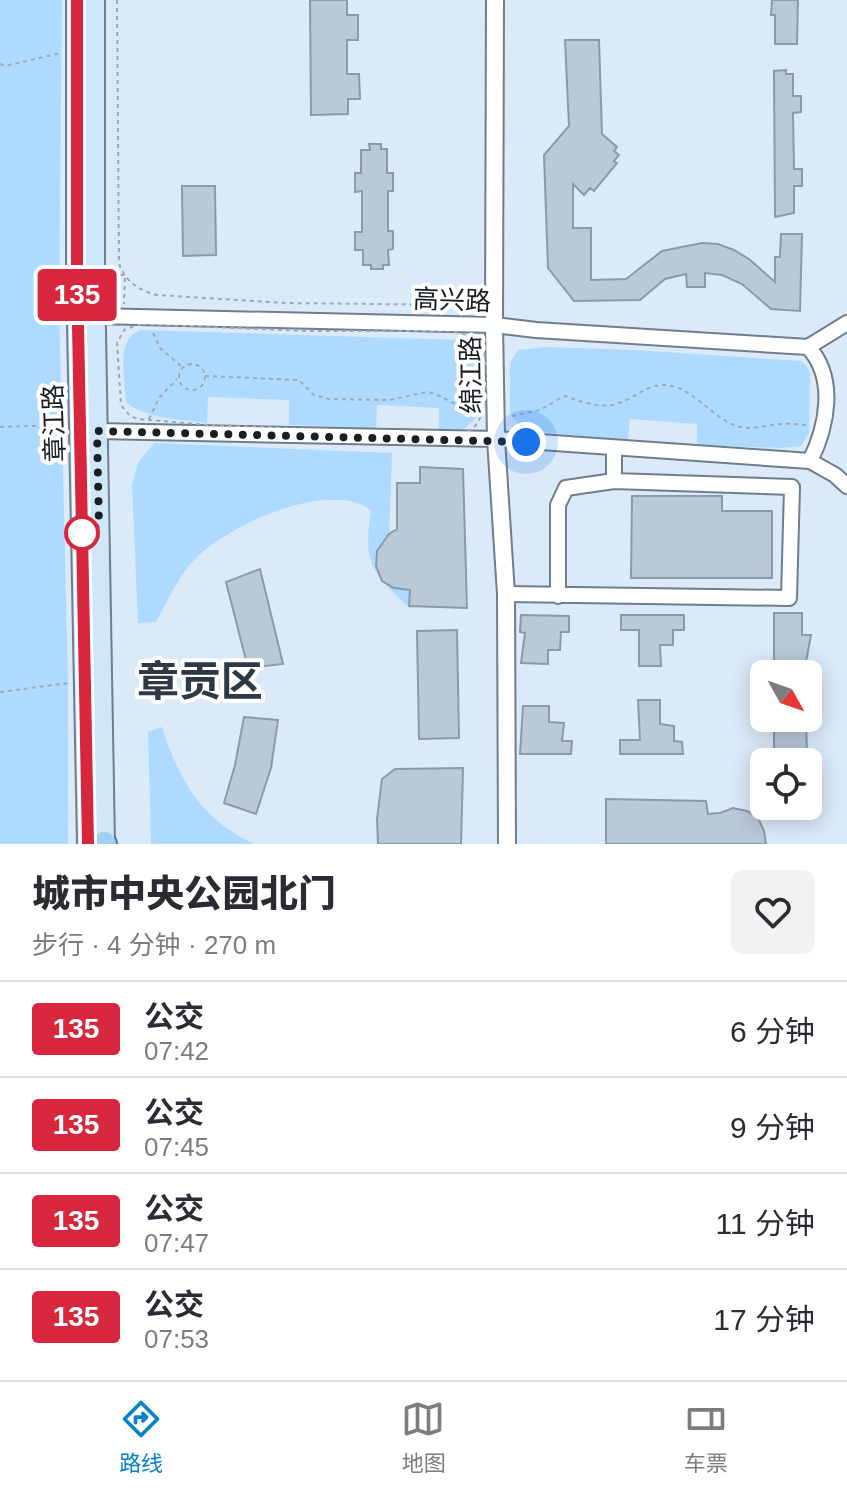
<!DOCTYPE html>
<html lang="zh">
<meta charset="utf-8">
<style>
body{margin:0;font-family:Helvetica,"Noto Sans SC",sans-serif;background:#f2f2f3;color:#2b2b33;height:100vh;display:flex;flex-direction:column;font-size:30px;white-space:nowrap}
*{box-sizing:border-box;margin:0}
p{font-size:26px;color:#7c7c81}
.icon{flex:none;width:44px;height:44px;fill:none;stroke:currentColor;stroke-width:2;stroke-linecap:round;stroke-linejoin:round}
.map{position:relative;height:844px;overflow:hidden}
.side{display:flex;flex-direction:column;background:#fff;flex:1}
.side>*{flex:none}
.badge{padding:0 16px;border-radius:6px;font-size:28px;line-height:52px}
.needle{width:52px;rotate:130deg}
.fabs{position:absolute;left:750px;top:660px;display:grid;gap:16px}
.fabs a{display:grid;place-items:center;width:72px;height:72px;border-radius:12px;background:#fff;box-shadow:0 4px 20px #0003;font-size:40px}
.you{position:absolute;width:40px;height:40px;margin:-20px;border:6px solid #fff;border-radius:50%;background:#1a73e8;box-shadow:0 0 0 12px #1a73e833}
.map>.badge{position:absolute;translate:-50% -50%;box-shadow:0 0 0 4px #fff}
.round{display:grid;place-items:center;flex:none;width:84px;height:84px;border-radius:12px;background:#f2f2f3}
.head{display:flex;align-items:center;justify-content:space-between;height:136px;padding:0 32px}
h1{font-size:38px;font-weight:800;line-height:60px}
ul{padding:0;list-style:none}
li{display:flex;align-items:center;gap:24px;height:96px;padding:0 32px;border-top:2px solid #e1e1e2}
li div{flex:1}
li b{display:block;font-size:30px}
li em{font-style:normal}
li .badge{min-width:88px;font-weight:700;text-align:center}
.tabs{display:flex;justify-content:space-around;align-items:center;height:112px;border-top:2px solid #e1e1e2;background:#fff;font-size:22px;color:#7c7c81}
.tabs a{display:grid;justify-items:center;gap:4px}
.tabs .selected{color:#0682ca}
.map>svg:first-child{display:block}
</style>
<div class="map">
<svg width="847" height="844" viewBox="0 0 847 844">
<rect width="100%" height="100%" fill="#daeaf8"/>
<path fill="#afdaff" d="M 0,0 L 62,0 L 59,305 L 68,682 L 68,844 L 0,844 Z
M 140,330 L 463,340 C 481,348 487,392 480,410 C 476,419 470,424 463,430 L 439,431 L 439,408 L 377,405 L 376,428 L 289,425 L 289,400 L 208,397 L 207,423 C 180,419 148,420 126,402 C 125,379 115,340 140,330 Z
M 545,347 L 635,350 L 801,361 L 807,366 L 810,374 L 809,433 L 801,446 L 780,448 L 697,445 L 697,424 L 630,419 L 628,441 L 532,431 L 517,423 L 510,413 L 510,363 L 518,350 Z
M 154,443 L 392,453 L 389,542 L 421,603 L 411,609 C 371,572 363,565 371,510 C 328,479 228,525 195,559 C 178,576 168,601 156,622 L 138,623 L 132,485 L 138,463 Z
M 162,727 C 179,780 201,819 254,844 L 151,844 L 148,732 Z"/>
<path fill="#b9c9d6" stroke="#8b9aa7" stroke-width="2" d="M 310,0 L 347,0 L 347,15 L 358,15 L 358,40 L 347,40 L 347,74 L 359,74 L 360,99 L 348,99 L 348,114 L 311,115 Z
M 772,0 L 798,0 L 797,44 L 775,44 L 775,15 L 771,15 Z
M 565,40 L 599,40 L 602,134 L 617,147 L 614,151 L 619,155 L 614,161 L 617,163 L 594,191 L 590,188 L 584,195 L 573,184 L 573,228 L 591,228 L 591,280 L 626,279 L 662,251 L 702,243 L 718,244 L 734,250 L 749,259 L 775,282 L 775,257 L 780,257 L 781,234 L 802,234 L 800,311 L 771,309 L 742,284 L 722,275 L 705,273 L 705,287 L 687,287 L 686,274 L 665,279 L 640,300 L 574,301 L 548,268 L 544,155 L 569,126 Z
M 786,70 L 786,74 L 793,74 L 793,96 L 801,96 L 801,112 L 793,113 L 794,169 L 802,169 L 802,186 L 794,186 L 794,213 L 775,217 L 774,71 Z
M 369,144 L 381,144 L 381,149 L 387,149 L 387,173 L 393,173 L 393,191 L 388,191 L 388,231 L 393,231 L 393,249 L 388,250 L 389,265 L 383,265 L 383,269 L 371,269 L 371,265 L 363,265 L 363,250 L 355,250 L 355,232 L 362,232 L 362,191 L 355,192 L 355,173 L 361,173 L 361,150 L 370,150 Z
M 182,186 L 215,186 L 216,255 L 183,256 Z
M 420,467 L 463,469 L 467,608 L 409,606 L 410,590 L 394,588 L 382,581 L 376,566 L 377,551 L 389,534 L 397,529 L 397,483 L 420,483 Z
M 632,496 L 722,496 L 722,511 L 772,511 L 772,578 L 631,578 Z
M 260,569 L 283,664 L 248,668 L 226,582 Z
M 774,613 L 802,613 L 802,635 L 811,635 L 805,667 L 774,668 Z
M 521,615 L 569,616 L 569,632 L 561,632 L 560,650 L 548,650 L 548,664 L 521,663 L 525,633 L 520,632 Z
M 621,615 L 684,615 L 684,630 L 673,630 L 673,645 L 660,645 L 661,666 L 639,666 L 639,630 L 621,630 Z
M 457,630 L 459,738 L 419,739 L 417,631 Z
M 638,700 L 660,700 L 660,724 L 674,726 L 674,741 L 682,742 L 683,754 L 620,754 L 620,740 L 640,740 Z
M 523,706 L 549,706 L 549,722 L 564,723 L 562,741 L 572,741 L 571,754 L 520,754 Z
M 244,717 L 278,720 L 271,768 L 256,814 L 224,803 L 235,765 Z
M 774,718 L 806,718 L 807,753 L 774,754 Z
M 463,768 L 461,844 L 378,844 L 377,819 L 382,779 L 395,769 Z
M 606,799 L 706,801 L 708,814 L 720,813 L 733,808 L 747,811 L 758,818 L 764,831 L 766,844 L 606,844 Z"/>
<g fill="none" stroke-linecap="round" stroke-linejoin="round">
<defs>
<path id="minor" d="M 95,316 L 494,325 L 536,330 L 808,347
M 808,347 L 847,323
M 97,431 L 496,439 L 810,461 C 827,427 837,378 808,347
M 810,461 L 835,475 L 847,486
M 614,481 L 614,449
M 506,594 L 789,598 L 792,487 L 614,481 L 566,488 L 558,505 L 558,596"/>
<path id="tertiary" d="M 495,0 L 494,325 L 496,439 L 506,594 L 507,844"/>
<path id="secondary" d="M 77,0 L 77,273 L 88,844
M 94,0 L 94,274 L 104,844"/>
<path id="primary" d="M 104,843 L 105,844"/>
</defs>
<use href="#minor" stroke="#6f7e8a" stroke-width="18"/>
<use href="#tertiary" stroke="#6f7e8a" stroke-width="20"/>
<use href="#secondary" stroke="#6f7e8a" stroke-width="24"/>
<use href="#primary" stroke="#487ca6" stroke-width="26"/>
<path stroke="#9ca8b4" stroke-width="2" stroke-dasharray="4 4" stroke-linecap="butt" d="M 117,0 L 119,263 C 124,281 140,291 157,295 L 286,303 L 462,305 L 478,298
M 0,64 L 5,66 L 61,53
M 112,275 L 125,275 L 124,304
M 142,324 L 305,331 L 449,331 C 459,333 470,334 478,342 C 492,357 489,413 474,427 C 465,436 450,434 438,434 L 209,425 L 138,419 L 130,416 L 121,405 L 117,343 L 125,329 Z
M 153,333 L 160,348 L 182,367
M179 377a13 13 0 1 1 26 0a13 13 0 1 1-26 0Z
M 205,376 L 299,380 L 314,395 L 329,399 L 389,400 L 427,392 L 436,394 L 461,407 L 480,411
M 512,416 L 540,410 L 564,396 C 581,401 601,410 619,403 C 634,398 647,385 664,385 C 694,386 712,420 740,427 C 754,430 769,424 783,424 C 791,423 800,425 808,425
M 149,419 L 159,398 L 177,379
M 0,427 L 63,425
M 0,692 L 69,683"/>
<use href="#minor" stroke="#fff" stroke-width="14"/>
<use href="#tertiary" stroke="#fff" stroke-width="16"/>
<use href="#secondary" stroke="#d0e7f9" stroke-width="20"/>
<use href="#primary" stroke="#a0cef4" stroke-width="22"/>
</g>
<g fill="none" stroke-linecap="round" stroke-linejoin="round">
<defs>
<path id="line" d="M 77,0 L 77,273 L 88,844"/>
</defs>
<use href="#line" stroke="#fff" stroke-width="18"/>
<use href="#line" stroke="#d7263d" stroke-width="12"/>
<path stroke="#1a1f24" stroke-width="8" stroke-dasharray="0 14.4" d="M 82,533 L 99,526 L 97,431 L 526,442"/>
</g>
<circle fill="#fff" stroke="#d7263d" stroke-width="4" cx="82" cy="533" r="16"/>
<g text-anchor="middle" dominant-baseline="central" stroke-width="8" stroke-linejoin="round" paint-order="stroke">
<g font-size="26" fill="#1a1f24" stroke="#fff">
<text transform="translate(452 300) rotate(2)">高兴路</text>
<text transform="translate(471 375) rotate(-91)">绵江路</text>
<text transform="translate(54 423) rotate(-92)">章江路</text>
</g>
<g font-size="42" font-weight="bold" fill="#2d3a45" stroke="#fff">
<text x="200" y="681">章贡区</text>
</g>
</g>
</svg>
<div class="fabs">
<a><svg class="needle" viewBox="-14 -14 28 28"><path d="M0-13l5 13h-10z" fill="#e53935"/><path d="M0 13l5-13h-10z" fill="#7c7c81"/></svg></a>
<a><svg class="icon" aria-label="locate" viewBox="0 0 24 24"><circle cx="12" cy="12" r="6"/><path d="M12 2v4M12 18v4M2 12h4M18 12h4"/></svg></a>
</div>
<div class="you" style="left:526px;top:442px"></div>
<b class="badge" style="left:77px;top:295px;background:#d7263d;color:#fff">135</b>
</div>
<section class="side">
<div class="head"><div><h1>城市中央公园北门</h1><p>步行 · 4 分钟 · 270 m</p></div><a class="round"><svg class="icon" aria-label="heart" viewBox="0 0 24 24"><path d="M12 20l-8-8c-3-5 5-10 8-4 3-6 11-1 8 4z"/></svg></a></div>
<ul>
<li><span class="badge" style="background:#d7263d;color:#fff">135</span><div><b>公交</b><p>07:42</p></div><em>6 分钟</em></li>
<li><span class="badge" style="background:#d7263d;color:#fff">135</span><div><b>公交</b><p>07:45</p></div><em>9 分钟</em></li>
<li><span class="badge" style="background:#d7263d;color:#fff">135</span><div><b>公交</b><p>07:47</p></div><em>11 分钟</em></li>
<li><span class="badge" style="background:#d7263d;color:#fff">135</span><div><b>公交</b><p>07:53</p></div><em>17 分钟</em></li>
</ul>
</section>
<nav class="tabs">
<a class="selected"><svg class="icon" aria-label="directions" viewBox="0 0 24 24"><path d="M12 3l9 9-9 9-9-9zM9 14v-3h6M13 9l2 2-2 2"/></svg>路线</a>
<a><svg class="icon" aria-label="map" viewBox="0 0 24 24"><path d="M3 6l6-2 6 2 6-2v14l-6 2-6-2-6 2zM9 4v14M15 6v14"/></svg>地图</a>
<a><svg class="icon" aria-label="tickets" viewBox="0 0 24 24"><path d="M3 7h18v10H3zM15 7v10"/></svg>车票</a>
</nav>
